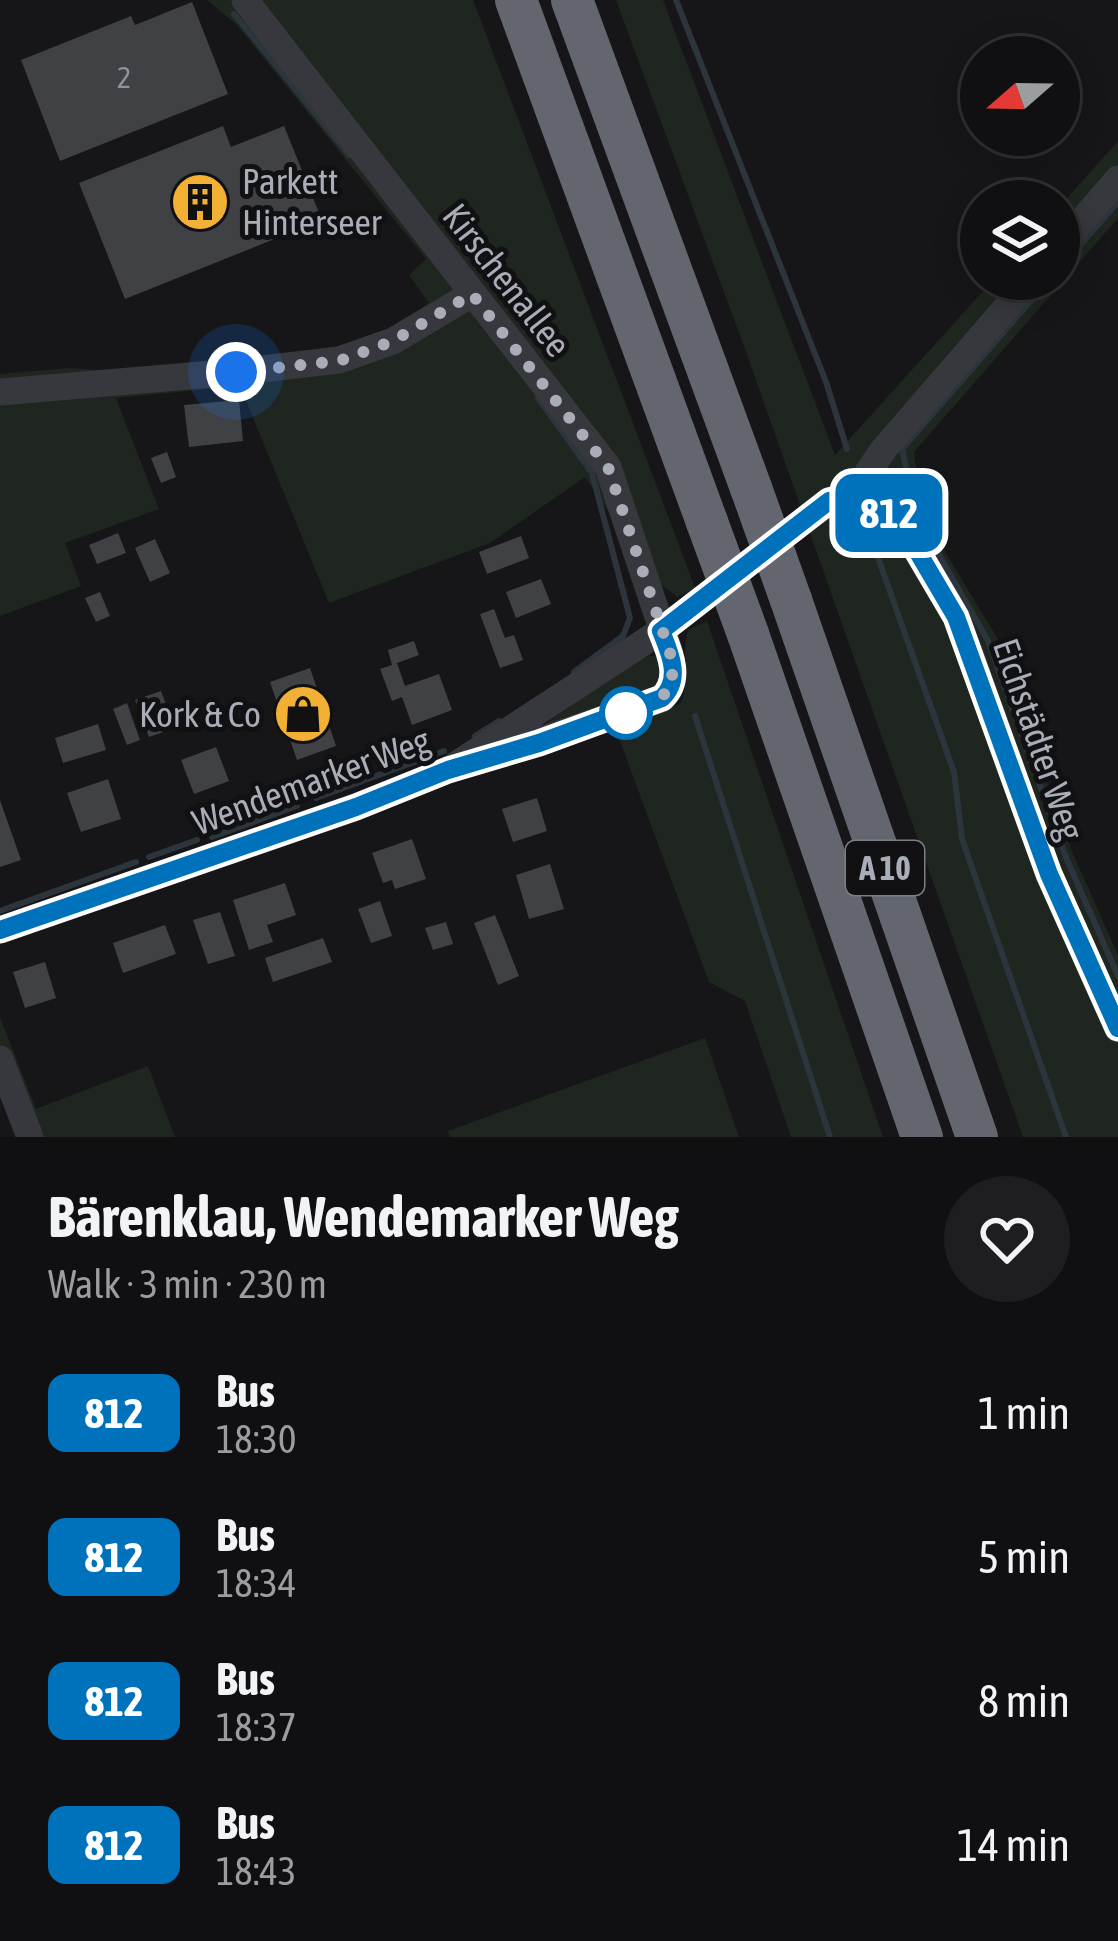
<!DOCTYPE html>
<meta charset="utf-8">
<style>
body{margin:0;font-family:"Asap Condensed",sans-serif;background:#1e1e20;color:#f1f3f6;height:100vh;display:flex;flex-direction:column;font-size:45px;white-space:nowrap}
*{box-sizing:border-box;margin:0}
p{font-size:39px;color:#9c9d9f}
.icon{flex:none;width:66px;height:66px;fill:none;stroke:currentColor;stroke-width:2;stroke-linecap:round;stroke-linejoin:round}
.map{position:relative;height:1137px;overflow:hidden}
.panel{display:flex;flex-direction:column;background:#101012;flex:1}
.panel>*{flex:none}
.badge{padding:0 24px;border-radius:18px;font-size:42px;line-height:78px}
.needle{width:78px;rotate:250deg}
.tools{position:absolute;left:960px;top:36px;display:grid;gap:24px}
.tools a{display:grid;place-items:center;width:120px;height:120px;border-radius:50%;background:#101012;box-shadow:0 6px 30px #0003,0 0 0 3px #303032;font-size:60px}
.you{position:absolute;width:60px;height:60px;margin:-30px;border:9px solid #fff;border-radius:50%;background:#1a73e8;box-shadow:0 0 0 18px #1a73e833}
.map>.badge{position:absolute;translate:-50% -50%;box-shadow:0 0 0 6px #fff}
.round{display:grid;place-items:center;flex:none;width:126px;height:126px;border-radius:63px;background:#1e1e20}
.headline{display:flex;align-items:center;justify-content:space-between;height:204px;padding:0 48px}
h1{font-size:57px;font-weight:700;line-height:90px}
ul{padding:0;list-style:none}
li{display:flex;align-items:center;gap:36px;height:144px;padding:0 48px}
li div{flex:1}
li b{display:block;font-size:45px}
li em{font-style:normal}
li .badge{min-width:132px;font-weight:700;text-align:center}
.map>svg:first-child{display:block}
</style>
<div class="map">
<svg width="1118" height="1137" viewBox="0 0 1118 1137">
<rect width="100%" height="100%" fill="#161618"/>
<path fill="#1e261f" d="M 207,0 L 473,0 L 696,590 L 677,597 L 654,579 L 585,477 L 490,543 L 329,603 L 240,386 L 116,398 L 159,509 L 65,543 L 81,586 L 0,616 L 0,374 L 69,368 L 112,371 L 330,351 L 390,330 L 429,303 L 409,275 L 426,259 L 237,25 Z
M 616,0 L 663,0 L 835,455 L 994,279 L 1059,279 L 1059,207 L 1118,141 L 1118,218 L 914,452 L 922,514 L 996,636 L 1073,854 L 1118,955 L 1118,1137 L 1023,1137 L 745,349 Z
M 707,621 L 883,1137 L 791,1137 L 745,1001 L 709,982 L 617,733 L 681,703 C 692,676 680,659 688,630 Z
M 649,656 L 659,656 L 661,688 L 530,734 L 640,659 Z
M 0,1017 L 36,1109 L 148,1066 L 175,1137 L 21,1137 L 0,1082 Z
M 705,1038 L 739,1137 L 450,1137 L 448,1131 Z"/>
<g fill="none" stroke-linecap="round" stroke-linejoin="round">
<path stroke="#2c353c" stroke-width="6" d="M 676,0 L 826,382 L 847,449
M 234,14 L 349,155
M 1059,269 L 1118,202
M 1050,279 L 902,449 L 917,516 L 988,641 L 1067,860 L 1118,976
M 538,398 L 592,473 L 630,618 L 623,636 L 574,672
M 865,521 L 954,772 L 962,839 L 1066,1137
M 695,716 L 830,1137
M 475,736 L 499,721
M 316,798 L 444,751
M 212,837 L 297,806
M 149,857 L 197,840
M 0,911 L 136,862"/>
</g>
<path fill="#404145" d="M 192,2 L 228,94 L 60,161 L 21,60 L 131,16 L 135,25 Z
M 223,126 L 231,147 L 284,126 L 322,220 L 125,299 L 79,183 Z
M 239,400 L 243,441 L 189,447 L 184,405 Z
M 167,452 L 176,477 L 161,483 L 151,458 Z
M 118,533 L 126,553 L 97,564 L 89,545 Z
M 521,536 L 529,558 L 487,574 L 479,552 Z
M 155,539 L 170,573 L 150,582 L 135,548 Z
M 541,579 L 551,604 L 516,618 L 506,592 Z
M 100,592 L 110,616 L 96,622 L 85,598 Z
M 494,609 L 505,638 L 514,635 L 523,660 L 500,668 L 480,614 Z
M 414,641 L 419,655 L 397,663 L 405,686 L 439,674 L 452,710 L 412,725 L 402,697 L 392,701 L 380,669 L 392,665 L 388,650 Z
M 310,668 L 336,746 L 297,760 L 270,682 Z
M 161,691 L 175,728 L 149,737 L 135,700 Z
M 127,703 L 140,740 L 127,745 L 113,709 Z
M 98,724 L 106,750 L 63,763 L 55,738 Z
M 216,747 L 229,781 L 194,794 L 181,760 Z
M 108,779 L 121,819 L 81,832 L 67,793 Z
M 537,798 L 547,831 L 513,842 L 502,809 Z
M 0,800 L 21,860 L 0,867 Z
M 412,839 L 426,879 L 395,889 L 392,880 L 383,883 L 372,853 Z
M 550,864 L 564,909 L 529,919 L 516,875 Z
M 285,883 L 296,915 L 267,925 L 273,942 L 249,950 L 233,900 Z
M 380,901 L 392,936 L 371,943 L 358,909 Z
M 220,912 L 235,956 L 208,964 L 193,920 Z
M 495,915 L 519,976 L 498,985 L 474,923 Z
M 446,922 L 453,944 L 433,950 L 425,928 Z
M 165,925 L 176,954 L 123,973 L 113,943 Z
M 323,938 L 332,962 L 273,982 L 265,958 Z
M 45,962 L 56,998 L 25,1008 L 13,972 Z"/>
<g fill="none" stroke-linecap="round" stroke-linejoin="round">
<path stroke="#37383d" stroke-width="27" d="M 245,0 L 608,467 L 670,653 C 674,672 676,685 662,699 L 481,760
M 1059,247 L 1118,179
M 0,392 L 236,372 L 339,360 L 393,341 L 472,294
M 860,497 L 868,472 L 884,449 L 1031,279
M 0,930 L 356,807 L 448,770 L 661,631 L 829,501 L 854,495 L 876,502 L 887,511 L 917,549 L 957,617 L 1049,874 L 1118,1029
M 0,1059 L 30,1137"/>
<path stroke="#63666e" stroke-width="42" d="M 516,0 L 707,522
M 572,0 L 751,488
M 791,600 L 977,1137
M 748,634 L 922,1137"/>
<path stroke="#63666e" stroke-width="42" d="M 751,488 L 791,600
M 707,522 L 748,634"/>
</g>
<g fill="none" stroke-linecap="round" stroke-linejoin="round">
<defs>
<path id="line" d="M 0,930 L 356,807 L 448,770 L 539,743 L 662,698 C 682,679 670,653 661,631 L 829,501 L 854,495 L 868,499 L 887,511 L 916,549 L 956,617 L 1049,874 L 1118,1028"/>
</defs>
<use href="#line" stroke="#fff" stroke-width="27"/>
<use href="#line" stroke="#0072bc" stroke-width="18"/>
<path stroke="#a8adb8" stroke-width="12" stroke-dasharray="0 21.6" d="M 236,372 L 339,361 L 393,341 L 472,294 L 608,467 L 670,653 C 679,699 660,697 626,713"/>
</g>
<defs>
<symbol id="building-disc" viewBox="-11 -11 22 22"><circle r="9.5" fill="#f2b134" stroke="#111113"/><path d="M-4-6H4V6H1V3H-1V6H-4ZM-2.5-4.3h1.7v1.8h-1.7ZM.8-4.3h1.7v1.8H.8ZM-2.5-1h1.7V.8h-1.7ZM.8-1h1.7V.8H.8Z" fill="#111"/></symbol>
<symbol id="shop-disc" viewBox="-11 -11 22 22"><circle r="9.5" fill="#f2b134" stroke="#111113"/><path d="M-5-2.5h2.3a2.7 3.5 0 0 1 5.4 0H5L5.5 6h-11ZM-1.5-2.5h3a1.5 2.3 0 0 0-3 0Z" fill="#111"/></symbol>
</defs>
<g fill-rule="evenodd">
<use href="#building-disc" x="167" y="169" width="66" height="66"/>
<use href="#shop-disc" x="270" y="681" width="66" height="66"/>
</g>
<circle fill="#fff" stroke="#0072bc" stroke-width="6" cx="626" cy="713" r="24"/>
<g text-anchor="middle" dominant-baseline="central" stroke-width="10" stroke-linejoin="round" paint-order="stroke">
<g font-size="30" fill="#8e929b">
<text x="124" y="77">2</text>
</g>
<rect fill="#111113" stroke="#7b7e86" stroke-width="3" x="846" y="841" width="78" height="54" rx="9"/>
<g font-size="33" font-weight="bold" fill="#a8adb8">
<text x="885" y="868">A 10</text>
</g>
<g font-size="36" fill="#a8adb8" stroke="#111113" text-anchor="start">
<text x="242" y="181">Parkett<tspan x="242" dy="41">Hinterseer</tspan></text>
<text x="261" y="714" text-anchor="end">Kork &amp; Co</text>
</g>
<g font-size="36" fill="#a8adb8" stroke="#111113">
<text transform="translate(507 280) rotate(52)">Kirschenallee</text>
<text transform="translate(1039 739) rotate(71)">Eichstädter Weg</text>
<text transform="translate(311 781) rotate(-20)">Wendemarker Weg</text>
</g>
</g>
</svg>
<div class="tools">
<a><svg class="needle" viewBox="-14 -14 28 28"><path d="M0-13l5 13h-10z" fill="#e53935"/><path d="M0 13l5-13h-10z" fill="#9c9d9f"/></svg></a>
<a><svg class="icon" aria-label="layers" viewBox="0 0 24 24"><path d="M12 4l9 5-9 5-9-5zM3 14l9 5 9-5"/></svg></a>
</div>
<div class="you" style="left:236px;top:372px"></div>
<b class="badge" style="left:889px;top:513px;background:#0072bc;color:#fff">812</b>
</div>
<section class="panel">
<div class="headline"><div><h1>Bärenklau, Wendemarker Weg</h1><p>Walk · 3 min · 230 m</p></div><a class="round"><svg class="icon" aria-label="heart" viewBox="0 0 24 24"><path d="M12 20l-8-8c-3-5 5-10 8-4 3-6 11-1 8 4z"/></svg></a></div>
<ul>
<li><span class="badge" style="background:#0072bc;color:#fff">812</span><div><b>Bus</b><p>18:30</p></div><em>1 min</em></li>
<li><span class="badge" style="background:#0072bc;color:#fff">812</span><div><b>Bus</b><p>18:34</p></div><em>5 min</em></li>
<li><span class="badge" style="background:#0072bc;color:#fff">812</span><div><b>Bus</b><p>18:37</p></div><em>8 min</em></li>
<li><span class="badge" style="background:#0072bc;color:#fff">812</span><div><b>Bus</b><p>18:43</p></div><em>14 min</em></li>
</ul>
</section>
